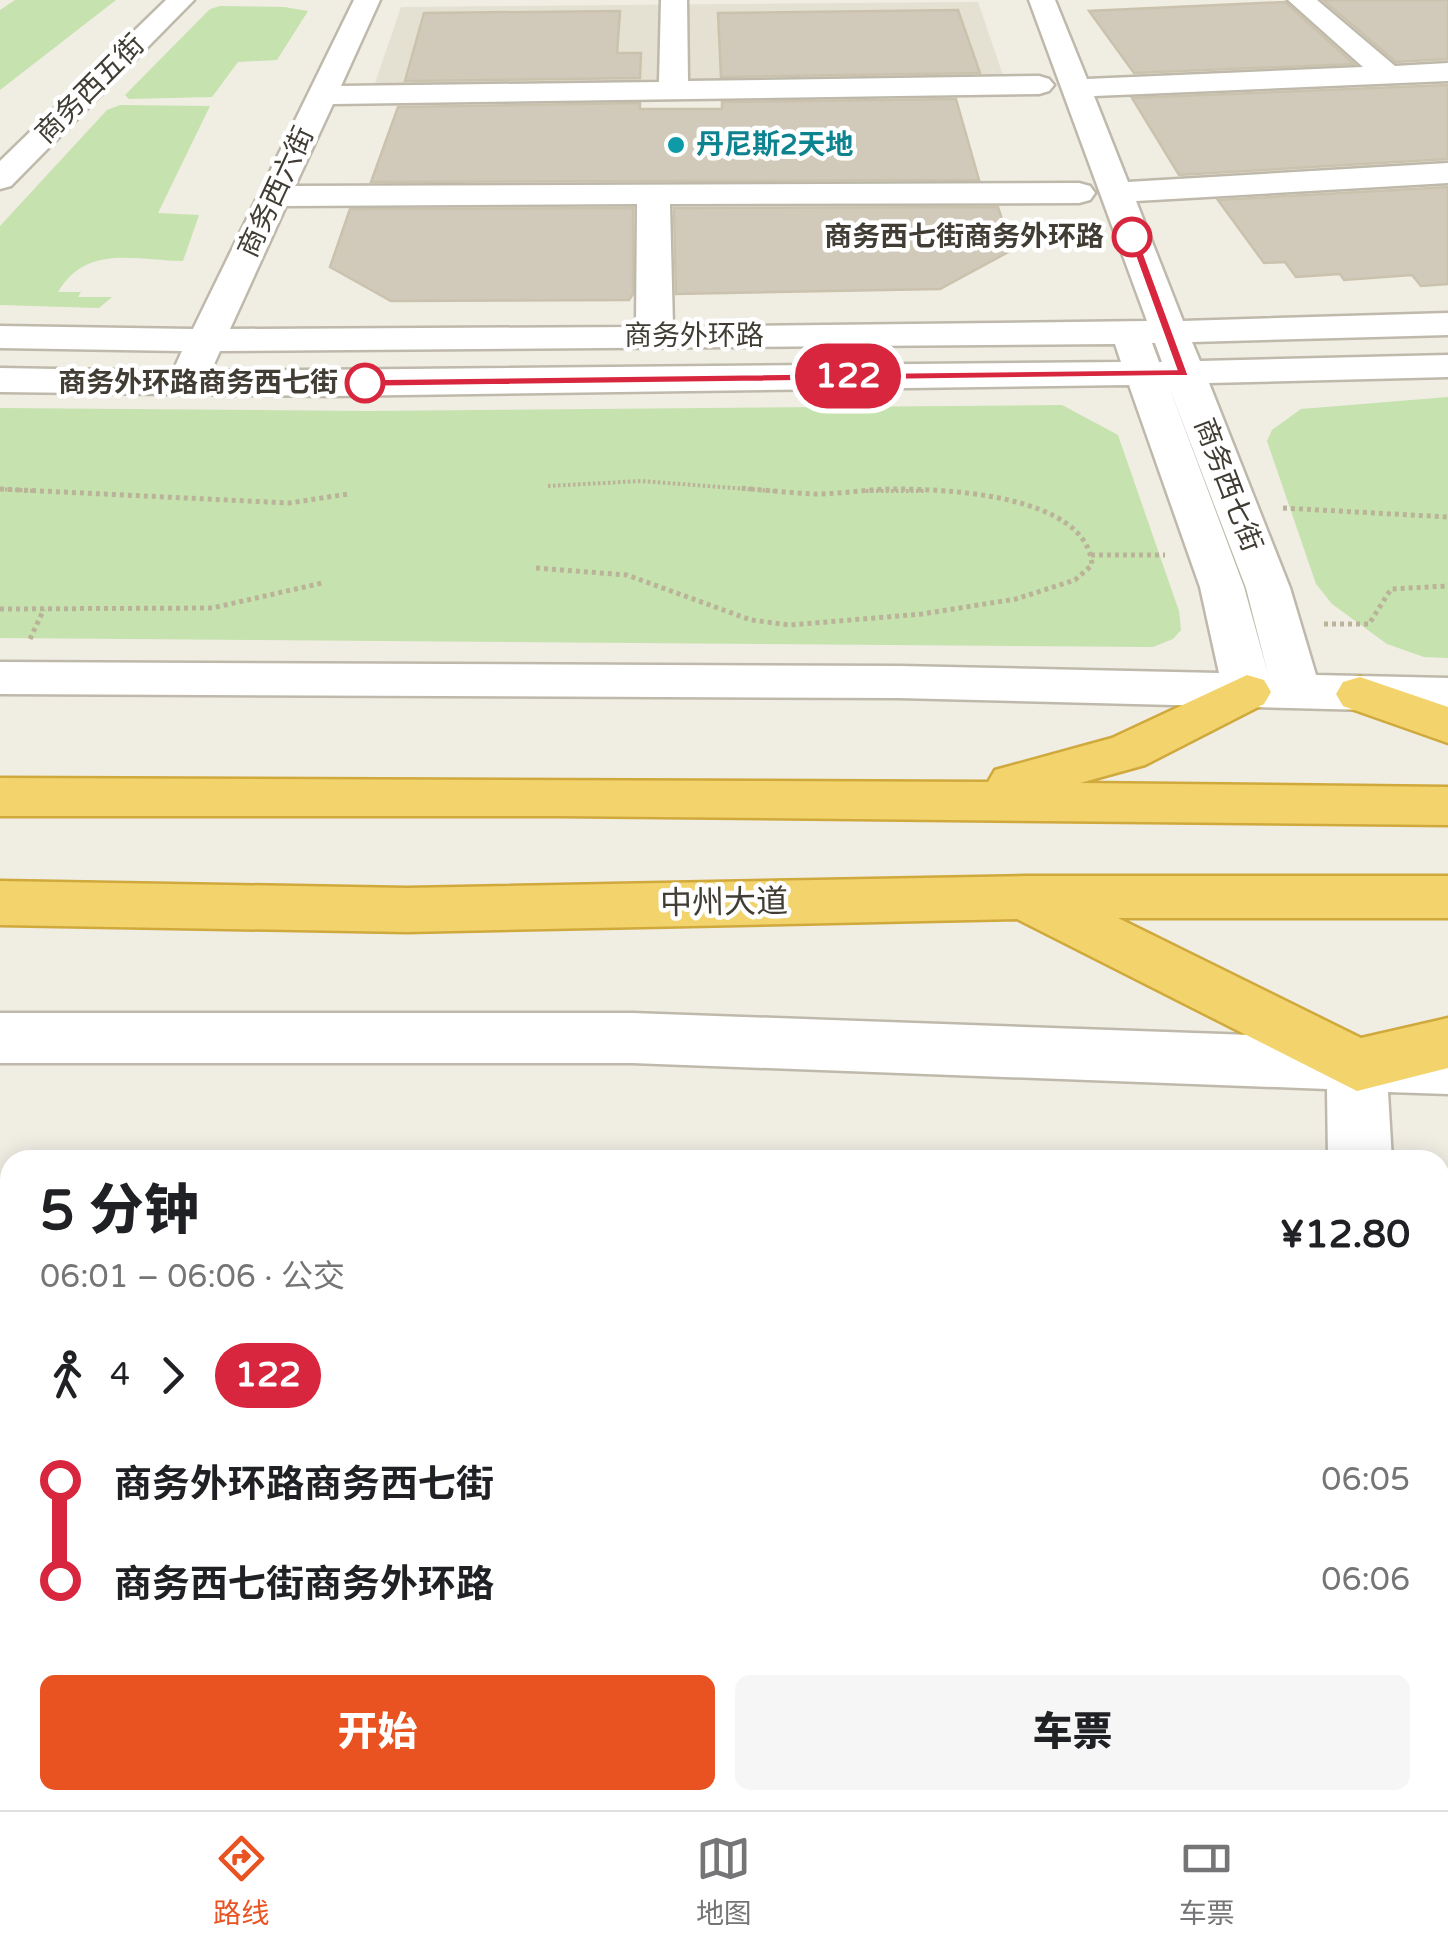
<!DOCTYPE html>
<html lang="zh">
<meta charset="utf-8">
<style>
body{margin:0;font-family:"Varela Round","Noto Sans SC",sans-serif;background:#f6f6f6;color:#202124;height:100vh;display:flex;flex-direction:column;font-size:38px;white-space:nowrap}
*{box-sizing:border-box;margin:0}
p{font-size:32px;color:#757577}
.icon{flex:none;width:55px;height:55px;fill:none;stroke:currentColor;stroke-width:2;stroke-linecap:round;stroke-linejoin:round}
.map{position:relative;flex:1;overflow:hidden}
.sheet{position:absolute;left:0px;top:1150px;width:1450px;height:660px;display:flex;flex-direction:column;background:#fff;border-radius:30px 30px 0 0;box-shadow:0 5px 25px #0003}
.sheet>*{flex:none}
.badge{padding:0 20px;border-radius:32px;font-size:35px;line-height:65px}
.map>.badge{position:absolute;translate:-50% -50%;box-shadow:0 0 0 5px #fff}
.legs{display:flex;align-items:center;gap:15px;height:110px;padding:0 40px;font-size:32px}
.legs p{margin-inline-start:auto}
.headline{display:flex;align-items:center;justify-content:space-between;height:170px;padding:0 40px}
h1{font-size:55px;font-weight:800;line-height:75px}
.primary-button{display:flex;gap:20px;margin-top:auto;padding:20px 40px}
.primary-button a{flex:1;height:115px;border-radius:15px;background:#e95321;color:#fff;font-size:40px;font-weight:800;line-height:115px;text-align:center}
.primary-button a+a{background:#f6f6f6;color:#202124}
ul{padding:0 40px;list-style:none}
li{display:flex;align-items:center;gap:35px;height:100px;font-size:38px}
li i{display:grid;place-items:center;width:15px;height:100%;margin:0 12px;background:currentColor}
li i::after{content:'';width:25px;height:25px;margin:-12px;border:8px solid;border-radius:50%;background:#fff}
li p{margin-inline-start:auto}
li:first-child i{background:linear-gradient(#0000 50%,currentColor 0)}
li:last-child i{background:linear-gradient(currentColor 50%,#0000 0)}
.dock{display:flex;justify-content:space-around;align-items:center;height:140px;border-top:2px solid #e0e0e0;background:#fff;font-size:28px;color:#757577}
.dock a{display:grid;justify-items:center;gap:5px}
.dock .selected{color:#e95321}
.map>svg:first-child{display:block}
</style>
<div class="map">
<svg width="1448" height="1810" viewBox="0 0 1448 1810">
<rect width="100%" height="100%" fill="#f0ede3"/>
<path fill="#e4e0d2" d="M 978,2 L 1006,84 L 373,89 L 401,7 Z
M 10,1344 L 10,1800 L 1270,1800 L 1270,1810 L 0,1810 L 0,1345 Z"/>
<path fill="#c6e2ae" d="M 15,0 L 116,0 L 0,90 L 0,10 Z
M 220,6 L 284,7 L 308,11 L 277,60 L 238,62 L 212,97 L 129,99 L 125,95 L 210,9 Z
M 120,105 L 210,106 L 158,213 L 199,215 L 183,261 C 134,260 86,244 58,292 L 81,292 L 78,297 L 112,297 L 99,308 L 0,305 L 0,226 L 107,110 Z
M 1448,397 L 1448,658 L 1424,657 L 1387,644 L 1332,604 L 1316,584 L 1267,441 L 1272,430 L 1301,409 Z
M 1062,405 L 1118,435 L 1179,611 L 1181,630 L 1173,639 L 1153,647 L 0,638 L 0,408 L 367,411 Z"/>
<path fill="#d1caba" stroke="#cbc2ae" stroke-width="2.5" d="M 1323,0 L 1448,0 L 1448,59 L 1396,62 Z
M 1285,2 L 1354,64 L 1134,73 L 1089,11 Z
M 958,10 L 980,73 L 721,77 L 718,13 Z
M 620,11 L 617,53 L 641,53 L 640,78 L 405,81 L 424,13 Z
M 1448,85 L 1448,159 L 1195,174 L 1179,175 L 1132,98 Z
M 956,99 L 979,180 L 371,182 L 398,107 L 640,103 L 640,109 L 722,109 L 722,102 Z
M 1448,187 L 1448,284 L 1421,286 L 1412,275 L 1344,280 L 1340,274 L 1296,277 L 1285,262 L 1264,263 L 1218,200 Z
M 998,207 L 1012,250 L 940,289 L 676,294 L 674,208 Z
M 633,208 L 633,294 L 629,300 L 391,301 L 330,267 L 350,209 Z"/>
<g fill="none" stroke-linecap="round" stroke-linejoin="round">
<defs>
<path id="minor" d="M 166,0 L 194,0 L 11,186 L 0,189 L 0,161 Z
M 354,0 L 380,0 L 341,86 L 659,82 L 661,0 L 687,0 L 688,81 L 1039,76 L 1049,79 L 1054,85 L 1049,91 L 1039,94 L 333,104 L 295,186 L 1079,183 L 1090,186 L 1095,193 L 1090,200 L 1079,203 L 670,204 L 673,327 L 1147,321 L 1029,0 L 1055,0 L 1087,79 L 1363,67 L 1288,0 L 1317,0 L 1395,66 L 1448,63 L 1448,81 L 1094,96 L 1128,182 L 1448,163 L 1448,183 L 1136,201 L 1183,321 L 1448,313 L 1448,335 L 1192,342 L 1200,361 L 1448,355 L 1448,377 L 1209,383 L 1290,588 L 1316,675 L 1448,678 L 1448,712 L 899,698 L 0,694 L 0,662 L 899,666 L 1219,673 L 1200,587 L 1129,385 L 331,396 L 0,392 L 0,368 L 173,371 L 182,351 L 0,348 L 0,326 L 193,329 ZM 637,204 L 636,327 L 230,329 L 286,206 ZM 1152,343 L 1155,343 L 1162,362 L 1159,362 ZM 1115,344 L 1121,362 L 211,371 L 220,351 ZM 1168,384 L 1246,588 L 1268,674 L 1244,587 Z
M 0,1013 L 632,1013 L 1448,1042 L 1448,1094 L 1388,1092 L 1392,1160 L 1328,1160 L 1327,1089 L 632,1063 L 0,1063 Z
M 1339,1800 L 1423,1800 L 1424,1810 L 1340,1810 Z"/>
<path id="highway" d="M 1247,675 L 1264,680 L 1271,692 L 1264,704 L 1145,765 L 1080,783 L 1448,787 L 1448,825 L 558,816 L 0,816 L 0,778 L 988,782 L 995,770 L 1112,738 Z
M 1360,677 L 1448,707 L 1448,743 L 1343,706 L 1336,694 L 1343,682 Z
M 1025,876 L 1448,876 L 1448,918 L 1118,918 L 1361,1038 L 1448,1018 L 1448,1068 L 1357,1091 L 1017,919 L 407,932 L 0,925 L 0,881 L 407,888 Z"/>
</defs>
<use href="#minor" stroke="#beb9aa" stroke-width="5"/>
<use href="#highway" stroke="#d0a93d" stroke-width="5"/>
<path stroke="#bbb399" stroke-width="4" stroke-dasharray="2.5 2.5" stroke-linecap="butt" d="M 548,486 L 641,481 L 774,491
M 0,489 L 36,491
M 866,491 L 926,491"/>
<path stroke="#bbb399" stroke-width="5" stroke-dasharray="4 4" stroke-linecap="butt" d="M 0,489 L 289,503 L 348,494
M 1283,508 L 1448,517
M 1091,555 L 1165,555
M 536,568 L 627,575 L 751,620 L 790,625 L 922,614 L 1016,599 L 1075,580 L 1092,565 C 1087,494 945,489 893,489 C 868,489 842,494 816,494 C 791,493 765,490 740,488
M 0,609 L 212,608 L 322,583
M 1324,624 L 1369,624 L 1391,589 L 1448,586
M 30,639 L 44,609"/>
<use href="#minor" fill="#fff" fill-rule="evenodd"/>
<use href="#highway" fill="#f2d36c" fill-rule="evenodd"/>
</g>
<path fill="#d7263d" stroke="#fff" stroke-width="2.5" d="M 1127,234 L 1138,237 L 1189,376 L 365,387 L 358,383 L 365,379 L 1176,369 Z"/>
<circle fill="#0f9aa8" stroke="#fff" stroke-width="4" cx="676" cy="145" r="10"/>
<g fill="#fff" stroke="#d7263d" stroke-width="5">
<circle cx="1132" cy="237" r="18"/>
<circle cx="365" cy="383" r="18"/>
</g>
<g text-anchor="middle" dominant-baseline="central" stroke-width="9" stroke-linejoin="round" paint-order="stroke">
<g font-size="28" fill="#413d34" stroke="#fff">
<text transform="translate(90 89) rotate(-45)">商务西五街</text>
<text transform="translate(276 192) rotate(-65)">商务西六街</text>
<text x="694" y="336">商务外环路</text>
<text transform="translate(1228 485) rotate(69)">商务西七街</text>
</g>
<g font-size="28" font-weight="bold" fill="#0d838f" stroke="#fff" text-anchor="start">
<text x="696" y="145">丹尼斯2天地</text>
</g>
<g font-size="28" font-weight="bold" fill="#413d34" stroke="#fff" text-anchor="end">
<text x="1104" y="237">商务西七街商务外环路</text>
<text x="338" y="383">商务外环路商务西七街</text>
</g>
<g font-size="32" fill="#413d34" stroke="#fff">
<text transform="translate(724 903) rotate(-1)">中州大道</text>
</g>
</g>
</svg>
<b class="badge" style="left:848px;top:376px;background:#d7263d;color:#fff">122</b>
<section class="sheet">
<div class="headline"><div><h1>5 分钟</h1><p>06:01 – 06:06 · 公交</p></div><b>¥12.80</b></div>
<div class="legs"><svg class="icon" aria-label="walk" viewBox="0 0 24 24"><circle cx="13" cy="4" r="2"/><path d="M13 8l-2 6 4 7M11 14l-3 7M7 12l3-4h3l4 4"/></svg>4<svg class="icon" aria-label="forward" viewBox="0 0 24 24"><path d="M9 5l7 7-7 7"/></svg><b class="badge" style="background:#d7263d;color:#fff">122</b></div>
<ul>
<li><i style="color:#d7263d"></i><b>商务外环路商务西七街</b><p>06:05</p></li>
<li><i style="color:#d7263d"></i><b>商务西七街商务外环路</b><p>06:06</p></li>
</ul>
<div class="primary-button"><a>开始</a><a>车票</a></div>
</section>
</div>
<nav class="dock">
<a class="selected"><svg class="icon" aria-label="directions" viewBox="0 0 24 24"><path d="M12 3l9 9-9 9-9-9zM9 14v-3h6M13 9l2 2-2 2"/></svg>路线</a>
<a><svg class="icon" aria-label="map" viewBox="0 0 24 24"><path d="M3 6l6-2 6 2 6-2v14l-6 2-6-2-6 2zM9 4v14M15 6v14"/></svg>地图</a>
<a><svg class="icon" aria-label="tickets" viewBox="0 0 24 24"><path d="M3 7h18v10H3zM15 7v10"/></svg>车票</a>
</nav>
